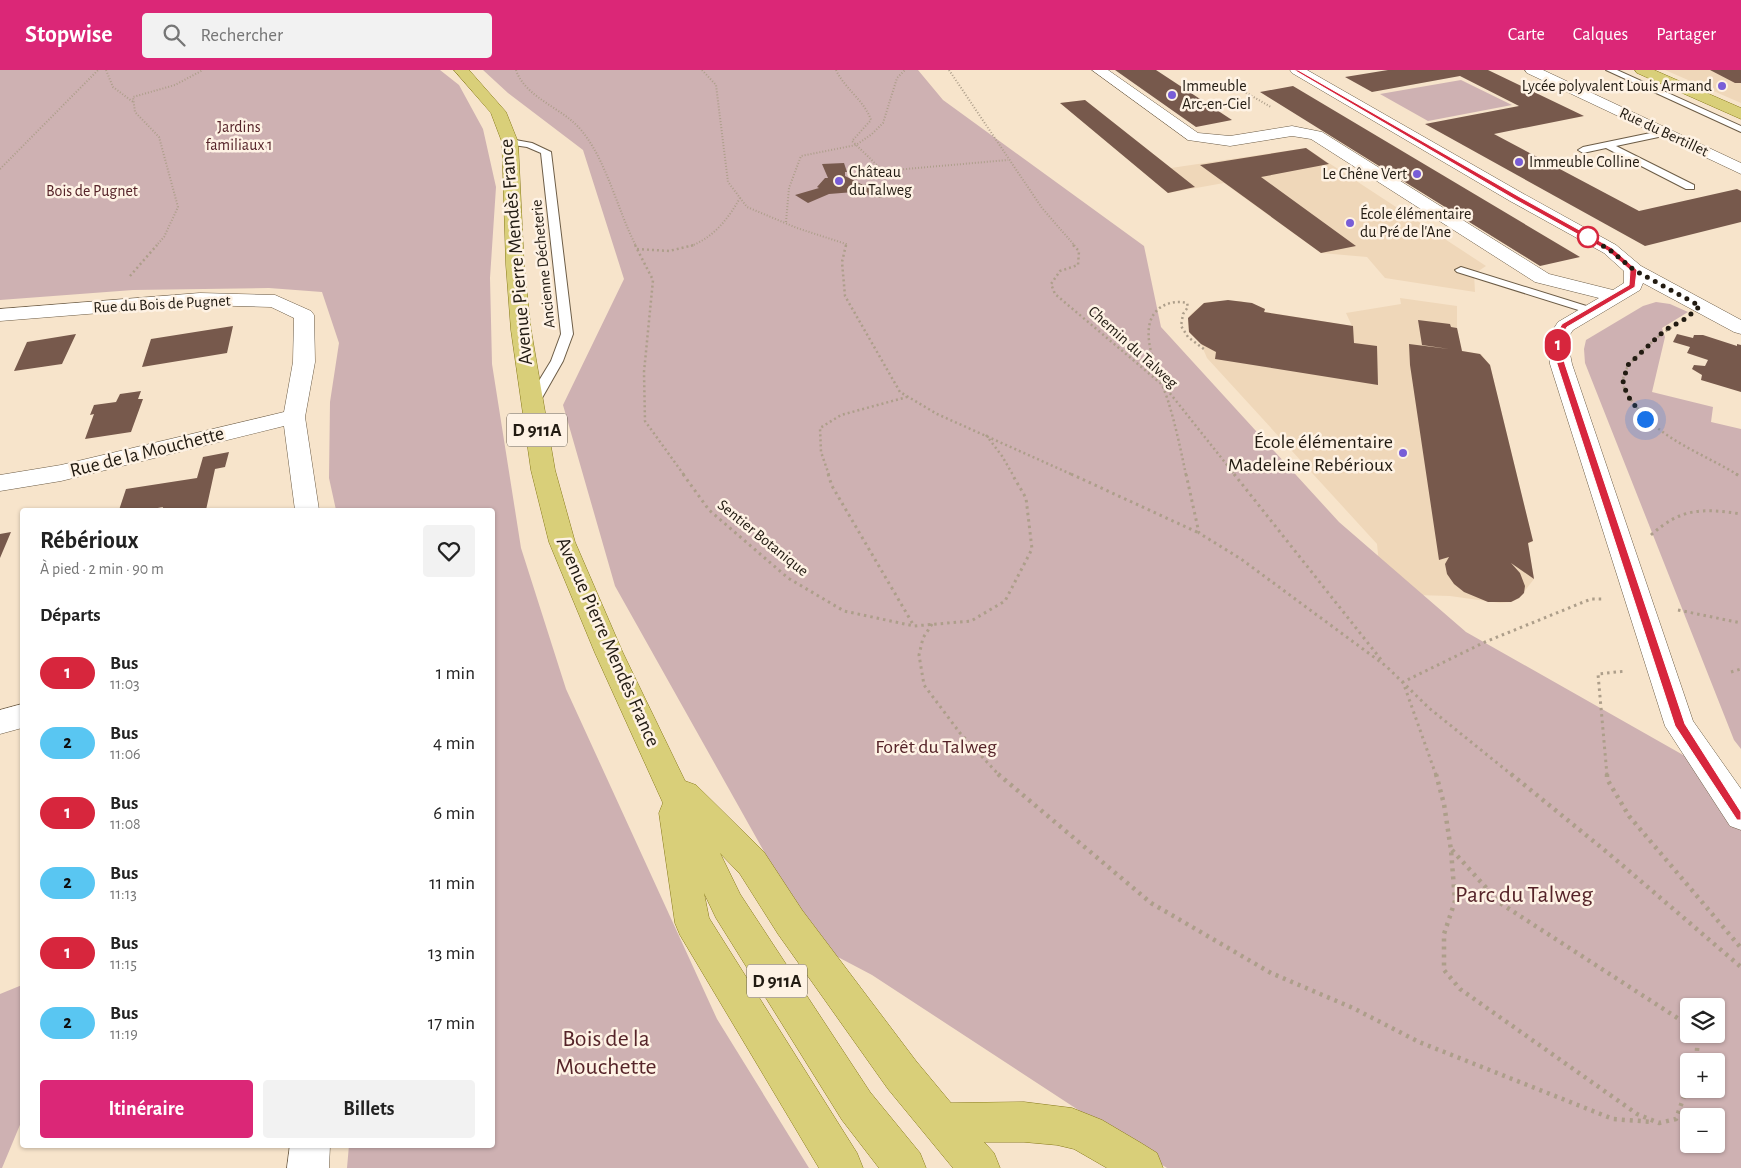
<!DOCTYPE html>
<html lang="fr">
<meta charset="utf-8">
<style>
body{margin:0;font-family:"Alegreya Sans",sans-serif;background:#f2f2f2;color:#222;height:100vh;display:flex;flex-direction:column;font-size:19px;white-space:nowrap}
*{box-sizing:border-box;margin:0}
p{font-size:16px;color:#767676}
.icon{flex:none;width:28px;height:28px;fill:none;stroke:currentColor;stroke-width:2;stroke-linecap:round;stroke-linejoin:round}
.map{position:relative;flex:1;overflow:hidden}
.details{position:absolute;left:20px;top:438px;width:475px;height:640px;display:flex;flex-direction:column;background:#fff;border-radius:5px;box-shadow:0 1px 4px #0004}
.details>*{flex:none}
.badge{padding:0 10px;border-radius:16px;font-size:18px;line-height:32px}
.buttons{position:absolute;left:1680px;top:928px;display:grid;gap:10px}
.buttons a{display:grid;place-items:center;width:45px;height:45px;border-radius:5px;background:#fff;box-shadow:0 1px 4px #0004;font-size:25px}
.you{position:absolute;width:25px;height:25px;margin:-12px;border:4px solid #fff;border-radius:50%;background:#1a73e8;box-shadow:0 0 0 8px #1a73e833}
.map>.badge{position:absolute;translate:-50% -50%;box-shadow:0 0 0 2px #fff}
h2{padding:0 20px;font-size:19px;line-height:45px}
.round{display:grid;place-items:center;flex:none;width:52px;height:52px;border-radius:5px;background:#f2f2f2}
.summary{display:flex;align-items:center;justify-content:space-between;height:85px;padding:0 20px}
h1{font-size:24px;font-weight:700;line-height:38px}
.action{display:flex;gap:10px;margin-top:auto;padding:10px 20px}
.action a{flex:1;height:58px;border-radius:5px;background:#db2777;color:#fff;font-size:20px;font-weight:700;line-height:58px;text-align:center}
.action a+a{background:#f2f2f2;color:#222}
ul{padding:0;list-style:none}
li{display:flex;align-items:center;gap:15px;height:70px;padding:0 20px}
li div{flex:1}
li b{display:block;font-size:19px}
li em{font-style:normal}
li .badge{min-width:55px;font-weight:700;text-align:center}
header{display:flex;align-items:center;gap:30px;box-sizing:border-box;height:70px;padding:0 25px;background:#db2777;color:#fff}
header strong{font-size:24px}
nav{display:flex;gap:28px;margin-inline-start:auto;font-size:18px}
.search{width:350px;height:45px;background:#f2f2f2;display:flex;align-items:center;gap:12px;box-sizing:border-box;padding:0 18px;border-radius:5px;color:#767676;font-size:19px}
.map>svg:first-child{display:block}
</style>
<header>
<strong>Stopwise</strong>
<div class="search"><svg class="icon" aria-label="search" viewBox="0 0 24 24"><circle cx="10" cy="10" r="6"/><path d="M15 15l6 6"/></svg>Rechercher</div>
<nav><a>Carte</a><a>Calques</a><a>Partager</a></nav>
</header>
<div class="map">
<svg width="1741" height="1098" viewBox="0 0 1741 1098">
<rect width="100%" height="100%" fill="#f7e4cb"/>
<path fill="#efd7b9" d="M 1665,0 L 1741,0 L 1741,33 Z
M 1085,30 L 1171,98 L 1306,78 L 1486,196 L 1474,204 L 1475,222 L 1385,208 L 1367,187 L 1321,183 L 1224,113 L 1168,123 L 1060,33 Z
M 1400,228 L 1457,236 L 1457,258 L 1462,281 L 1481,284 L 1490,295 L 1533,471 L 1528,474 L 1534,509 L 1519,528 L 1511,532 L 1500,533 L 1450,526 L 1382,524 L 1377,474 L 1207,288 L 1201,274 L 1189,262 L 1188,248 L 1192,243 L 1204,233 L 1216,231 L 1241,231 L 1265,239 L 1265,242 L 1352,256 L 1346,243 L 1401,234 Z"/>
<path fill="#ceb1b2" fill-rule="evenodd" d="M 0,0 L 440,0 L 459,15 L 483,59 L 496,117 L 490,208 L 492,294 L 521,478 L 566,619 L 717,949 L 809,1098 L 347,1098 L 349,1075 L 492,1075 L 492,440 L 336,440 L 329,408 L 330,332 L 339,273 L 322,222 L 269,218 L 133,220 L 0,230 Z
M 483,0 L 918,0 L 943,30 L 1144,176 L 1161,257 L 1339,452 L 1466,562 L 1699,694 L 1741,731 L 1741,1098 L 1167,1098 L 872,905 L 817,876 L 615,516 L 563,335 L 624,209 L 583,80 L 508,23 ZM 1689,936 L 1716,936 L 1716,964 L 1689,964 ZM 1689,991 L 1716,991 L 1716,1019 L 1689,1019 ZM 1689,1046 L 1716,1046 L 1716,1074 L 1689,1074 Z
M 1461,10 L 1512,35 L 1428,51 L 1380,24 Z
M 1656,232 L 1670,234 L 1688,242 L 1662,258 L 1665,267 L 1652,322 L 1713,337 L 1711,352 L 1741,359 L 1741,679 L 1734,670 L 1585,293 L 1584,279 L 1586,270 L 1643,236 Z
M 22,915 L 22,1050 L 2,1098 L 0,1098 L 0,924 Z"/>
<path fill="#77594c" d="M 1115,0 L 1156,0 L 1232,50 L 1196,57 Z
M 1388,0 L 1488,0 L 1584,46 L 1494,64 L 1639,141 L 1737,119 L 1741,121 L 1741,152 L 1645,176 L 1425,54 L 1519,36 L 1460,6 L 1372,22 L 1345,7 Z
M 1710,0 L 1741,0 L 1741,13 L 1735,13 Z
M 1293,16 L 1580,187 L 1540,196 L 1260,22 Z
M 1085,30 L 1171,98 L 1195,117 L 1168,123 L 1060,33 Z
M 1306,78 L 1329,94 L 1261,107 L 1356,176 L 1321,183 L 1200,95 Z
M 844,93 L 847,102 L 845,102 L 845,106 L 861,114 L 889,118 L 881,128 L 854,122 L 829,124 L 808,133 L 795,125 L 819,118 L 817,117 L 825,108 L 828,108 L 822,94 Z
M 1228,230 L 1252,233 L 1265,239 L 1264,242 L 1353,256 L 1354,273 L 1377,276 L 1378,315 L 1215,289 L 1216,282 L 1201,274 L 1189,262 L 1188,248 L 1204,233 Z
M 1418,250 L 1450,254 L 1451,257 L 1457,258 L 1462,281 L 1480,284 L 1490,295 L 1533,471 L 1528,473 L 1534,509 L 1511,493 L 1520,503 L 1525,516 L 1524,523 L 1519,528 L 1511,532 L 1488,532 L 1464,522 L 1454,514 L 1447,504 L 1445,494 L 1449,487 L 1439,490 L 1410,295 L 1409,274 L 1449,279 L 1422,275 Z
M 233,256 L 227,283 L 142,297 L 151,269 Z
M 76,264 L 62,294 L 14,301 L 27,272 Z
M 1677,264 L 1693,268 L 1694,265 L 1703,265 L 1737,276 L 1737,274 L 1741,275 L 1741,322 L 1701,310 L 1702,305 L 1692,299 L 1694,295 L 1705,296 L 1708,290 L 1687,283 L 1690,277 L 1673,272 Z
M 141,321 L 138,329 L 143,329 L 131,362 L 85,369 L 94,344 L 90,345 L 94,335 L 116,332 L 120,324 Z
M 229,382 L 225,397 L 215,399 L 206,440 L 162,440 L 163,437 L 147,440 L 119,440 L 126,419 L 197,408 L 203,387 Z
M 11,462 L 0,488 L 0,464 Z"/>
<g fill="none" stroke-linecap="round" stroke-linejoin="round">
<defs>
<path id="lane" d="M 1606,0 L 1617,0 L 1741,56 L 1741,62 Z
M 1665,60 L 1670,63 L 1668,65 L 1616,76 L 1694,115 L 1694,119 L 1686,119 L 1606,78 L 1583,83 L 1578,80 L 1583,77 Z
M 510,69 L 532,73 L 551,82 L 573,264 L 563,291 L 538,335 L 533,336 L 526,332 L 551,291 L 561,264 L 541,83 L 527,77 L 507,74 L 505,72 Z
M 1461,197 L 1596,239 L 1598,241 L 1596,243 L 1588,243 L 1457,202 L 1455,200 Z"/>
<path id="street" d="M 1092,0 L 1108,0 L 1198,63 L 1230,66 L 1292,56 L 1322,62 L 1549,204 L 1613,220 L 1624,213 L 1624,201 L 1604,183 L 1510,131 L 1292,3 L 1290,0 L 1307,0 L 1522,123 L 1616,175 L 1641,196 L 1741,250 L 1741,264 L 1734,262 L 1643,213 L 1640,220 L 1573,260 L 1567,269 L 1572,294 L 1693,651 L 1741,719 L 1741,760 L 1730,756 L 1665,656 L 1550,294 L 1547,269 L 1558,252 L 1599,228 L 1535,212 L 1311,69 L 1292,66 L 1230,76 L 1188,70 Z
M 1525,0 L 1543,0 L 1741,93 L 1741,104 L 1527,3 Z
M 200,223 L 275,225 L 311,241 L 314,245 L 315,292 L 305,347 L 319,440 L 295,440 L 284,356 L 61,411 L 0,421 L 0,405 L 61,395 L 284,342 L 293,292 L 294,248 L 271,237 L 200,235 L 0,251 L 0,239 Z
M 22,634 L 22,658 L 0,664 L 0,640 Z
M 290,1075 L 330,1075 L 329,1098 L 287,1098 Z"/>
<path id="primary" d="M 454,0 L 469,0 L 506,42 L 518,72 L 524,195 L 531,260 L 555,400 L 575,472 L 623,583 L 685,711 L 696,715 L 764,782 L 802,840 L 916,991 L 951,1033 L 1024,1032 L 1072,1038 L 1102,1050 L 1141,1073 L 1157,1083 L 1163,1098 L 1107,1098 L 1074,1079 L 1057,1075 L 1024,1072 L 984,1072 L 994,1083 L 1000,1098 L 953,1098 L 888,1019 L 778,864 L 740,804 L 720,783 L 740,824 L 870,1022 L 920,1083 L 926,1098 L 879,1098 L 842,1050 L 716,848 L 704,823 L 709,848 L 857,1083 L 863,1098 L 819,1098 L 680,865 L 675,853 L 659,743 L 663,733 L 595,583 L 549,472 L 531,400 L 511,260 L 506,195 L 502,72 L 491,43 Z
M 1635,0 L 1654,0 L 1741,38 L 1741,49 L 1637,3 Z"/>
</defs>
<use href="#lane" stroke="#6c5c46" stroke-width="2"/>
<use href="#street" stroke="#6c5c46" stroke-width="1"/>
<use href="#primary" stroke="#887b1a" stroke-width="1"/>
<path stroke="#ad9e8a" stroke-width="2" stroke-dasharray="1 2" stroke-linecap="butt" d="M 106,0 L 113,17 L 133,32
M 516,0 C 524,24 553,35 572,51 C 604,78 616,138 636,176
M 702,0 L 716,15 L 728,112 L 747,137 L 797,158 L 846,174 L 846,176
M 836,0 C 845,19 864,30 871,50 L 852,71 L 883,101 L 1008,90
M 949,0 L 1042,138 L 1075,176
M 1233,15 L 1271,37
M 0,99 L 98,0
M 786,152 L 789,118 L 801,86 L 856,75 L 872,64 L 883,53 L 897,8 L 905,0
M 156,176 L 164,167 L 178,137 L 159,67 L 135,42 L 133,27 L 175,15 L 203,0
M 691,176 C 714,167 728,149 740,128"/>
<path stroke="#ad9e8a" stroke-width="2.5" stroke-dasharray="2 3" stroke-linecap="butt" d="M 635,175 L 653,210 L 644,302 L 645,351 L 684,405
M 846,175 L 842,192 L 845,226 L 900,322 L 937,344 L 1073,405
M 1073,175 L 1079,181 L 1078,195 L 1060,201 L 1051,214 L 1055,224 L 1165,317 L 1235,405
M 637,179 L 669,181 L 694,175
M 130,206 L 157,175
M 1676,255 C 1662,262 1652,272 1640,283 C 1632,291 1623,299 1623,312 C 1623,321 1630,328 1635,335 C 1661,370 1702,383 1738,405
M 986,365 L 1002,386 L 1013,405
M 829,405 L 821,382 L 820,358 L 841,345 L 907,327
M 1186,405 C 1181,381 1176,357 1169,334 C 1162,309 1132,257 1161,237 C 1169,232 1178,231 1187,233 L 1188,237 L 1183,244 L 1181,256 L 1188,267 L 1205,280"/>
<path stroke="#ad9e8a" stroke-width="3" stroke-dasharray="2.5 4" stroke-linecap="butt" d="M 683,404 L 709,440 L 788,508 L 844,541 L 914,556 L 971,551 L 1005,531 L 1032,479 L 1026,428 L 1012,404
M 828,404 L 832,416 L 914,556
M 1071,404 L 1199,463
M 1186,404 L 1199,463 L 1241,489 L 1386,596 L 1429,638 L 1512,705
M 1234,404 L 1383,592
M 1736,404 L 1741,407
M 1651,465 C 1681,438 1702,438 1741,444
M 1678,540 L 1741,553
M 932,554 L 923,568 L 919,585 L 924,615 L 960,663 L 999,705
M 1731,602 L 1741,599
M 1436,705 L 1403,612 L 1485,572 L 1591,529 L 1602,529
M 1607,705 L 1598,604 L 1626,601"/>
<path stroke="#ad9e8a" stroke-width="4.5" stroke-dasharray="3 5" stroke-linecap="butt" d="M 998,704 L 1151,833 L 1271,903 L 1353,938 L 1419,972 L 1613,1049 L 1653,1052
M 1436,704 L 1444,734 L 1451,780 L 1455,831 L 1444,864 L 1444,900 L 1460,919 L 1637,1044 L 1659,1053 L 1676,1049 L 1689,1012
M 1511,704 L 1608,783 L 1741,897
M 1607,704 L 1607,709 L 1629,746 L 1741,878
M 1452,780 L 1500,833 L 1679,949 L 1689,959
M 1693,964 L 1698,969 L 1696,991"/>
<use href="#lane" fill="#fff" fill-rule="evenodd"/>
<use href="#street" fill="#fff" fill-rule="evenodd"/>
<use href="#primary" fill="#d9cf79" fill-rule="evenodd"/>
</g>
<path fill="#d7263d" stroke="#fff" d="M 1294,0 L 1298,0 L 1518,126 L 1612,178 L 1637,200 L 1635,217 L 1567,257 L 1560,269 L 1565,294 L 1685,654 L 1741,742 L 1741,750 L 1737,750 L 1675,656 L 1557,294 L 1553,269 L 1562,254 L 1629,215 L 1630,200 L 1608,181 L 1514,129 Z"/>
<g fill="none" stroke-linecap="round" stroke-linejoin="round">
<path stroke="#221b12" stroke-width="5" stroke-dasharray="0 9" d="M 1588,167 L 1610,180 L 1634,200 L 1700,236 L 1685,249 L 1665,260 L 1628,295 L 1623,311 L 1627,325 L 1645,349"/>
</g>
<g fill="#785dd7" stroke="#fef2e4" stroke-width="2">
<circle cx="1722" cy="16" r="5"/>
<circle cx="1172" cy="25" r="5"/>
<circle cx="1519" cy="92" r="5"/>
<circle cx="1417" cy="104" r="5"/>
<circle cx="839" cy="111" r="5"/>
<circle cx="1350" cy="153" r="5"/>
<circle cx="1403" cy="383" r="5"/>
</g>
<circle fill="#fff" stroke="#d7263d" stroke-width="2.5" cx="1588" cy="167" r="10"/>
<g text-anchor="middle" dominant-baseline="central" stroke-width="5" stroke-linejoin="round" paint-order="stroke">
<g font-size="16" fill="#221b12" stroke="#fef2e4" text-anchor="start">
<text x="1182" y="16">Immeuble<tspan x="1182" dy="18">Arc-en-Ciel</tspan></text>
<text x="1712" y="16" text-anchor="end">Lycée polyvalent Louis Armand</text>
<text x="1529" y="92">Immeuble Colline</text>
<text x="849" y="102">Château<tspan x="849" dy="18">du Talweg</tspan></text>
<text x="1407" y="104" text-anchor="end">Le Chêne Vert</text>
<text x="1360" y="144">École élémentaire<tspan x="1360" dy="18">du Pré de l'Ane</tspan></text>
</g>
<g font-size="16" fill="#562429" stroke="#fef2e4">
<text x="239" y="57">Jardins<tspan x="239" dy="18">familiaux 1</tspan></text>
<text x="92" y="121">Bois de Pugnet</text>
</g>
<g font-size="16" fill="#221b12" stroke="#fef2e4">
<text transform="translate(1664 62) rotate(25)">Rue du Bertillet</text>
<text transform="translate(543 194) rotate(-96)">Ancienne Décheterie</text>
<text transform="translate(162 234) rotate(-3)">Rue du Bois de Pugnet</text>
<text transform="translate(1133 277) rotate(42)">Chemin du Talweg</text>
<text transform="translate(763 468) rotate(39)">Sentier Botanique</text>
</g>
<g fill="#fef2e4" stroke="#645c51" stroke-width="1">
<rect x="507" y="343.5" width="60" height="33" rx="4"/>
<rect x="747" y="894.5" width="60" height="33" rx="4"/>
</g>
<g font-size="19" font-weight="bold" fill="#221b12">
<text x="537" y="360">D 911A</text>
<text x="777" y="911">D 911A</text>
</g>
<g font-size="20" fill="#221b12" stroke="#fef2e4">
<text transform="translate(516 182) rotate(-95)">Avenue Pierre Mendès France</text>
<text transform="translate(147 382) rotate(-14)">Rue de la Mouchette</text>
<text transform="translate(608 572) rotate(66)">Avenue Pierre Mendès France</text>
</g>
<g font-size="20" fill="#221b12" stroke="#fef2e4" text-anchor="end">
<text x="1393" y="372">École élémentaire<tspan x="1393" dy="23">Madeleine Rebérioux</tspan></text>
</g>
<g font-size="20" fill="#562429" stroke="#fef2e4">
<text x="936" y="677">Forêt du Talweg</text>
</g>
<g font-size="24" fill="#562429" stroke="#fef2e4">
<text x="1524" y="825">Parc du Talweg</text>
<text x="606" y="969">Bois de la<tspan x="606" dy="28">Mouchette</tspan></text>
</g>
</g>
</svg>
<div class="buttons">
<a><svg class="icon" aria-label="layers" viewBox="0 0 24 24"><path d="M12 4l9 5-9 5-9-5zM3 14l9 5 9-5"/></svg></a>
<a>+</a>
<a>−</a>
</div>
<div class="you" style="left:1645px;top:349px"></div>
<b class="badge" style="left:1558px;top:275px;background:#d7263d;color:#fff">1</b>
<section class="details">
<div class="summary"><div><h1>Rébérioux</h1><p>À pied · 2 min · 90 m</p></div><a class="round"><svg class="icon" aria-label="heart" viewBox="0 0 24 24"><path d="M12 20l-8-8c-3-5 5-10 8-4 3-6 11-1 8 4z"/></svg></a></div>
<h2>Départs</h2>
<ul>
<li><span class="badge" style="background:#d7263d;color:#fff">1</span><div><b>Bus</b><p>11:03</p></div><em>1 min</em></li>
<li><span class="badge" style="background:#59c6f2;color:#111">2</span><div><b>Bus</b><p>11:06</p></div><em>4 min</em></li>
<li><span class="badge" style="background:#d7263d;color:#fff">1</span><div><b>Bus</b><p>11:08</p></div><em>6 min</em></li>
<li><span class="badge" style="background:#59c6f2;color:#111">2</span><div><b>Bus</b><p>11:13</p></div><em>11 min</em></li>
<li><span class="badge" style="background:#d7263d;color:#fff">1</span><div><b>Bus</b><p>11:15</p></div><em>13 min</em></li>
<li><span class="badge" style="background:#59c6f2;color:#111">2</span><div><b>Bus</b><p>11:19</p></div><em>17 min</em></li>
</ul>
<div class="action"><a>Itinéraire</a><a>Billets</a></div>
</section>
</div>
